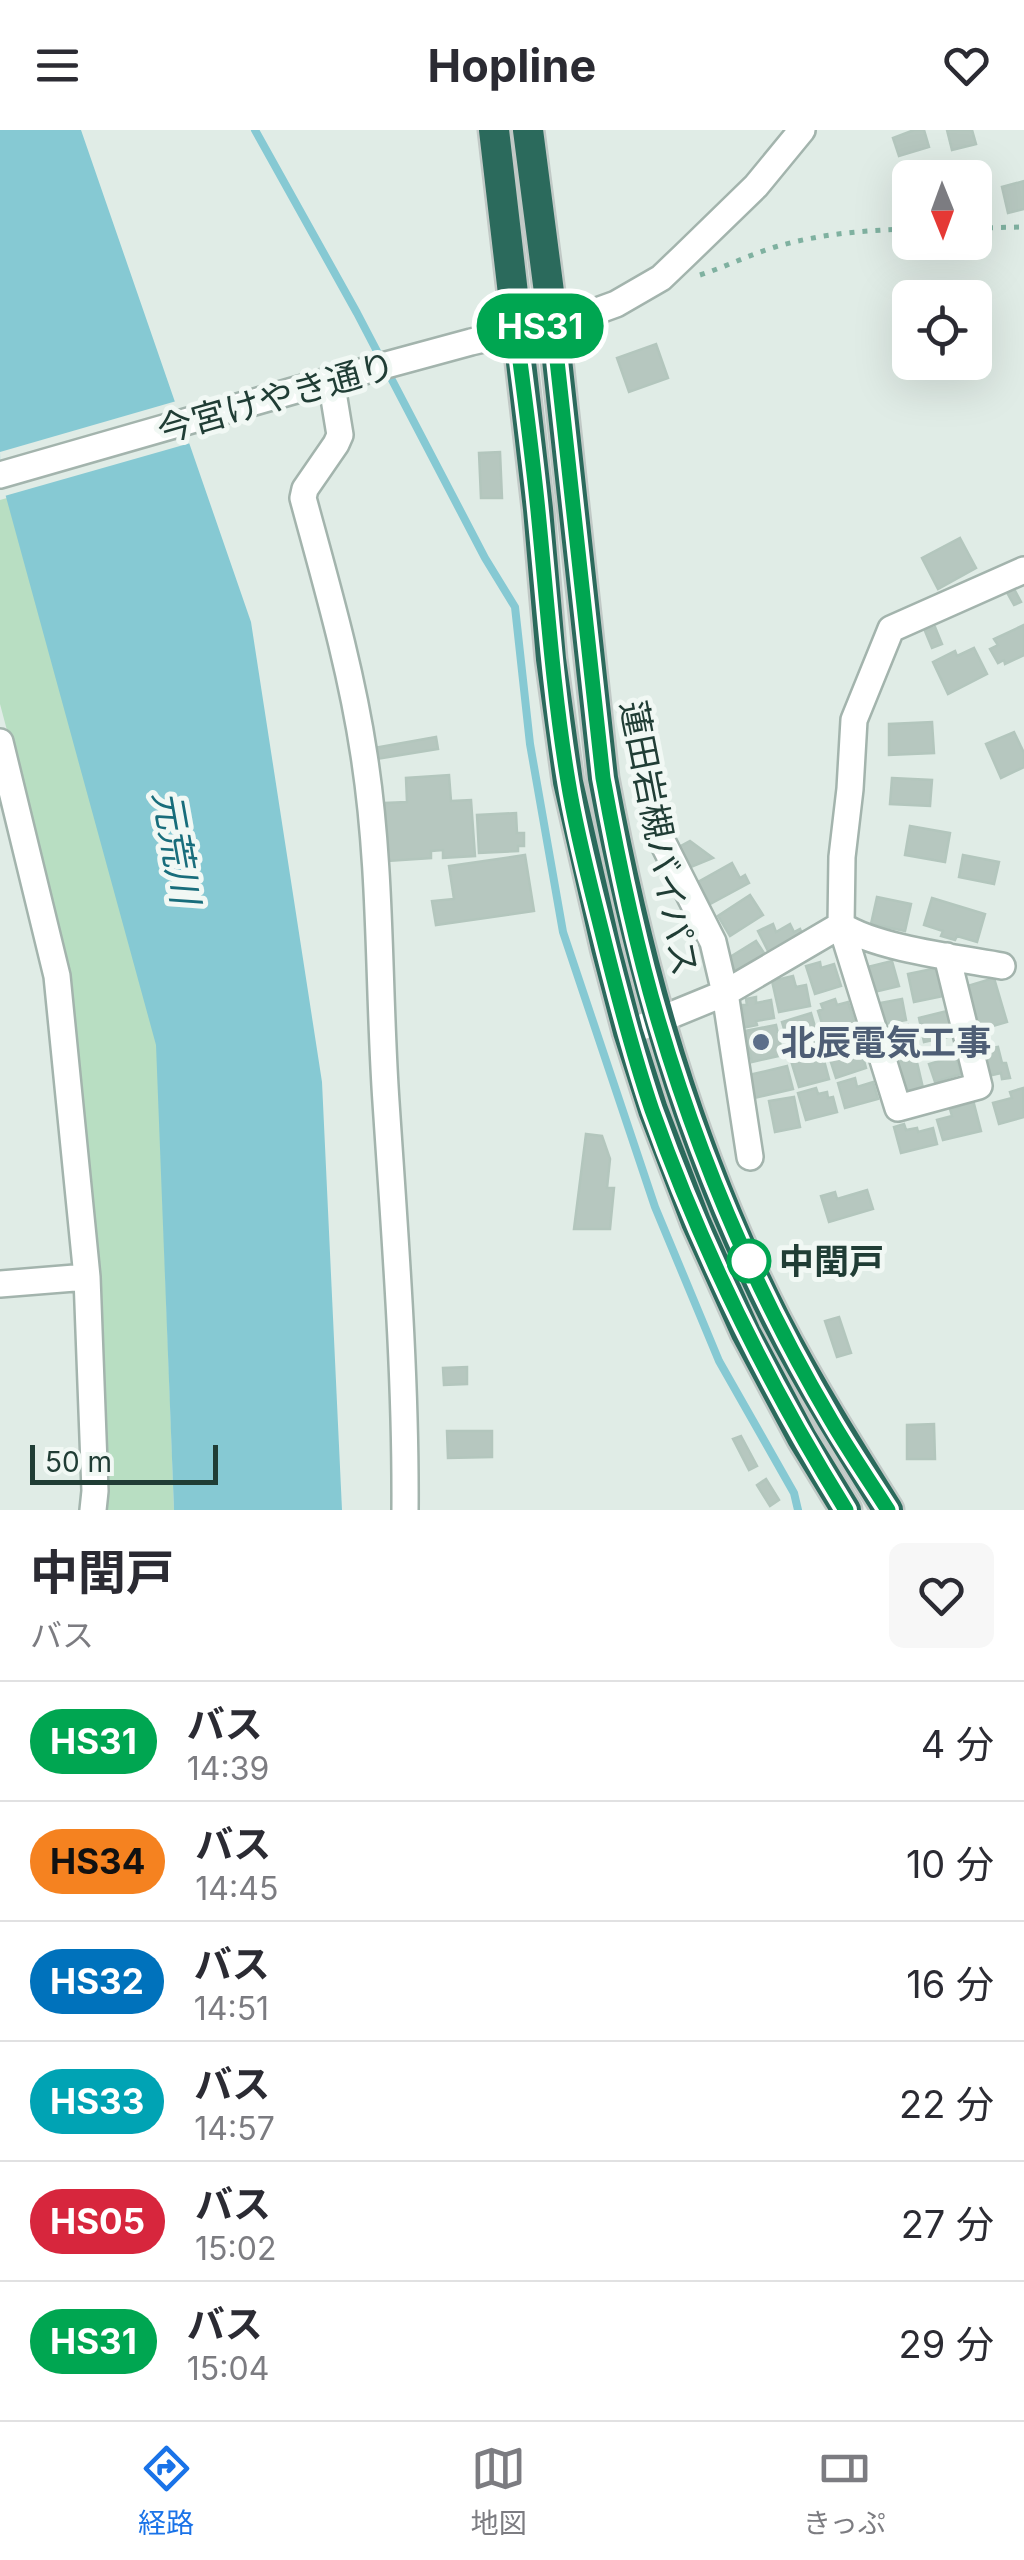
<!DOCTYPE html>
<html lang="ja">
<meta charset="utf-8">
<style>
body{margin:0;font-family:Inter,"Noto Sans JP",sans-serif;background:#f7f7f7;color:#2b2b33;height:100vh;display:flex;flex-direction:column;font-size:38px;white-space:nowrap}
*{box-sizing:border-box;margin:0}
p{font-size:32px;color:#7c7c81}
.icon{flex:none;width:55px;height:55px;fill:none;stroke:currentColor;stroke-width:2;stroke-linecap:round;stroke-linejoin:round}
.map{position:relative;height:1380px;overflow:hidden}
.panel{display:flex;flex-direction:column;background:#fff;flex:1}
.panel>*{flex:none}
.badge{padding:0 20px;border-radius:32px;font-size:35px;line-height:65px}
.needle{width:65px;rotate:179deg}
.fabs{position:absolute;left:892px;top:30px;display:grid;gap:20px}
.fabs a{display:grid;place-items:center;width:100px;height:100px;border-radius:15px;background:#fff;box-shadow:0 10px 40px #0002;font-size:50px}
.scale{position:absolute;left:30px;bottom:25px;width:188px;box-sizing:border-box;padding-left:10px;border:5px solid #203d35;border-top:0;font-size:28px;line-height:35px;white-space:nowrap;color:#203d35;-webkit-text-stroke:8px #f1f8f4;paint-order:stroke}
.map>.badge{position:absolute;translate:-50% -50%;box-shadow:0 0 0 5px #fff}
.round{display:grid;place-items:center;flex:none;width:105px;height:105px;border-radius:15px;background:#f7f7f7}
.headline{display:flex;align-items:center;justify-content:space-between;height:170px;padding:0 30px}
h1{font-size:48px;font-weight:700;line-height:75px}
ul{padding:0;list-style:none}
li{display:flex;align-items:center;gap:30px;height:120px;padding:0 30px;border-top:2px solid #e1e1e2}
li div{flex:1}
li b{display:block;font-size:38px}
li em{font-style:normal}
li .badge{min-width:110px;font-weight:700;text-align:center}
header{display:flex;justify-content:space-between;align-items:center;height:130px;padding:0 30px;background:#fff;font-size:45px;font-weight:700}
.menu{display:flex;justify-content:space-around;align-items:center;height:140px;border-top:2px solid #e1e1e2;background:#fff;font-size:28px;color:#7c7c81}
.menu a{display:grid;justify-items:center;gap:5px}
.menu .current{color:#1a73e8}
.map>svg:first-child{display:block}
</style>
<header><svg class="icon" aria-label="menu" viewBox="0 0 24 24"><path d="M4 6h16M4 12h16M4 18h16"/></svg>Hopline<svg class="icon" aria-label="heart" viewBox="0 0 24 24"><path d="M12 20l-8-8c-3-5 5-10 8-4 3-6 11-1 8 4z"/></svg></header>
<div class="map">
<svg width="1024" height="1380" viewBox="0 0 1024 1380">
<rect width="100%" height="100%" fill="#e0ece6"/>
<path fill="#b8dec2" d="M 7,368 L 157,915 L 174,1380 L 101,1380 L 98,1128 L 65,851 L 17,638 L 0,574 L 0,370 Z"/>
<path fill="#86c9d3" d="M 0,0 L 81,0 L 251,492 L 322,952 L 342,1380 L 174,1380 L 156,915 L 0,345 Z"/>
<path fill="#e0ece6" d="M 180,270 L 194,312 L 1,367 L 0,322 Z"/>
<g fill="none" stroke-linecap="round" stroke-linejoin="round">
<path stroke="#86c9d3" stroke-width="8" d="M 255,0 L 357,183 L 485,428 L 515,477 L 530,614 L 563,802 L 655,1077 L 719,1231 L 794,1363 L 798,1380"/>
</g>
<path fill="#b6c7bf" stroke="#b3c6bd" stroke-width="2.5" d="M 914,0 L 924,0 L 929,17 L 899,26 L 893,8 Z
M 947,0 L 972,0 L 976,14 L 952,20 Z
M 1024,51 L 1024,79 L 1008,83 L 1002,57 Z
M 656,214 L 668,248 L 629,262 L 617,228 Z
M 500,322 L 502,368 L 481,368 L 479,323 Z
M 960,408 L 976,438 L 938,459 L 922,428 Z
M 1012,455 L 1021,472 L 1014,475 L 1005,459 Z
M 1024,495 L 1024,525 L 1005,534 L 1004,530 L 998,533 L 990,519 L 998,515 L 994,509 Z
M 935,497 L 942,514 L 932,518 L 925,501 Z
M 974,518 L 987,544 L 948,564 L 933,532 L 955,521 L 957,526 Z
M 932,592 L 934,623 L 889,625 L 889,594 Z
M 1014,602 L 1024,623 L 1024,637 L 1001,648 L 986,614 Z
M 436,607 L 438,619 L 376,629 L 374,618 Z
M 449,645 L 451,671 L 471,670 L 475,726 L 443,728 L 443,720 L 431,721 L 431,728 L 388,731 L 385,673 L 407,672 L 406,648 Z
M 892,648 L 932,650 L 930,676 L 890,674 Z
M 516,683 L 517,703 L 524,703 L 524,716 L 518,716 L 518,721 L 479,723 L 477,685 Z
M 910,696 L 950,703 L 945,732 L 905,725 Z
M 690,711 L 713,728 L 691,737 L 679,717 Z
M 525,725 L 534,781 L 436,795 L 432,771 L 454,769 L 449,736 Z
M 963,725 L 999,732 L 994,754 L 959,747 Z
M 732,733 L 740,748 L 745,745 L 749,753 L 710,774 L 698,752 Z
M 750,765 L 763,785 L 730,806 L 718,786 Z
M 877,767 L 911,774 L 905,801 L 871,794 Z
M 932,768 L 985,784 L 977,812 L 957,806 L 955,810 L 941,806 L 943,801 L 924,795 Z
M 773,794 L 776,802 L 790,794 L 794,802 L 800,799 L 804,808 L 770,825 L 758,801 Z
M 756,811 L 768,829 L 739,847 L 727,829 Z
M 892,831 L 899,856 L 870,863 L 864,838 Z
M 820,832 L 821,838 L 834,834 L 841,856 L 815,864 L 806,836 Z
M 937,838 L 943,866 L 914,872 L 908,844 Z
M 793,846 L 796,857 L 806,855 L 810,876 L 779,882 L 772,851 Z
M 994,848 L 1007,892 L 976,901 L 964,857 Z
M 756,867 L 756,873 L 771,870 L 774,888 L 756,891 L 757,895 L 742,898 L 740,883 L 744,883 L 742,875 L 747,875 L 746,869 Z
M 835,869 L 837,875 L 848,872 L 855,893 L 825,903 L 818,881 L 823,879 L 821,874 Z
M 902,869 L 906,890 L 879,895 L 875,874 Z
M 947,881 L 952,906 L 924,912 L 919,888 Z
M 811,883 L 819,911 L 790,919 L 782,892 Z
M 776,895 L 783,925 L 752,932 L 745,901 Z
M 908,895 L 914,923 L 889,928 L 885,907 L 899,904 L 898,898 Z
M 859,913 L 866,938 L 836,948 L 828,923 Z
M 998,917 L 1002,933 L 1006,933 L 1010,948 L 1002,949 L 1001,943 L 984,947 L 978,920 Z
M 803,920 L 805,927 L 822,923 L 829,949 L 799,957 L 789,924 Z
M 956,926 L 961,944 L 935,952 L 929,934 Z
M 916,928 L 923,958 L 900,963 L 893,933 Z
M 787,936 L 793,959 L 754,968 L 749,945 Z
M 855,948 L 857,957 L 873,952 L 878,969 L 845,978 L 838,953 Z
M 816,958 L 818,964 L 827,962 L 828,968 L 833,967 L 837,982 L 806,990 L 798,963 Z
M 1023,958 L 1024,987 L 999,994 L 993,973 L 1012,968 L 1010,962 Z
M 972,966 L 981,1001 L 943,1010 L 937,990 L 952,986 L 950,979 L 959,977 L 957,969 Z
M 794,967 L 800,997 L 775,1002 L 769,971 Z
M 904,994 L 906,1000 L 917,998 L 918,1002 L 933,998 L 937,1014 L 901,1023 L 894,997 Z
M 586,1004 L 602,1006 L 610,1029 L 607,1058 L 614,1058 L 610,1099 L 574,1099 Z
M 867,1060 L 873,1079 L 829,1092 L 821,1066 L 835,1062 L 837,1069 Z
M 839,1187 L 851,1223 L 837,1227 L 825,1191 Z
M 467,1237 L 467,1254 L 444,1255 L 443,1238 Z
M 934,1294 L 935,1329 L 907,1329 L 907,1295 Z
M 447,1301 L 492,1301 L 492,1327 L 448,1328 Z
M 741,1306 L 757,1336 L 749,1340 L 733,1309 Z
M 766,1349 L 779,1370 L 770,1376 L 757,1355 Z"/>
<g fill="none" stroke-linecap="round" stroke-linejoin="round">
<defs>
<path id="minor" d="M 331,250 L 340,305 L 336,314 L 305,359 L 303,368 C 326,453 351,538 364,625 C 382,740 378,857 386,972 C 395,1108 406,1244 405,1380
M 0,345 L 331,250 L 471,212 L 583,186 L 616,174 L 661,148 L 684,126 L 756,56 L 802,0
M 0,612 L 57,846 L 87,1147 L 95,1361 L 93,1380
M 659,705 L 713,812 L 725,863 L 750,1027
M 841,795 L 898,978 L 979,956 L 947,826
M 841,795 C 875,818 958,828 1002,836
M 642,897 L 725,863 L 841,795 L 842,727 L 850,659 L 854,590 L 891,499 L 1024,440
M 0,1154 L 87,1147"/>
<path id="highway" d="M 494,0 L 538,379 L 551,529 L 568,652 L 606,818 L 628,902 L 653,980 L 696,1092 L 746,1203 L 802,1308 L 846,1380
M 528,0 L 553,193 L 603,648 C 639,838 688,1017 776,1190 C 810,1256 849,1318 888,1380"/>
</defs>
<use href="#minor" stroke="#a3b4ad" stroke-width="30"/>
<use href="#highway" stroke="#c1c9c6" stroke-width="35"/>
<path stroke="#7fb1a0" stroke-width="5" stroke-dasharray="5 8" stroke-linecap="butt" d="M 975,98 L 1024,97
M 700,145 C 725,137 749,125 775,117 C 819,104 865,100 910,99
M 630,634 L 650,684"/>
<use href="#minor" stroke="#fff" stroke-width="25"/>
<use href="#highway" stroke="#2b6a5c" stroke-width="30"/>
</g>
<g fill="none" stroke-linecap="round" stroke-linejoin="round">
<defs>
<path id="line" d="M 846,1380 C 768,1254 702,1120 652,980 C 632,921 616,859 601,798 C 589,750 576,701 568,651 C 553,561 547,471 538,381 C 532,321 524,261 516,201 L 553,194 L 603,648 C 618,730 635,813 659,893 C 700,1031 758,1166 831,1290 C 849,1321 869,1350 888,1380"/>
</defs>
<use href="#line" stroke="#fff" stroke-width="22"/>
<use href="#line" stroke="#00a651" stroke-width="15"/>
</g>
<circle fill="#5c6f8a" stroke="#f1f8f4" stroke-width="4" cx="761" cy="912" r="10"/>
<circle fill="#fff" stroke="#00a651" stroke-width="5" cx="749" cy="1131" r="20"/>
<g text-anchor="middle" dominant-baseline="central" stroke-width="10" stroke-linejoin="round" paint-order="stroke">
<g font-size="35" fill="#203d35" stroke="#f1f8f4">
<text transform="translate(276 267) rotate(-16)">今宮けやき通り</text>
<text transform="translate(660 708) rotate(79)">蓮田岩槻バイパス</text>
</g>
<g font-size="35" font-weight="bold" fill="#4e5e75" stroke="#f1f8f4" text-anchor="start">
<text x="781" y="912">北辰電気工事</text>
</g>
<g font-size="35" font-weight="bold" fill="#203d35" stroke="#f1f8f4" text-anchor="start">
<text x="779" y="1131">中閏戸</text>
</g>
<g font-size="38" font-style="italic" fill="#186d7b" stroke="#f1f8f4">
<text transform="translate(177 717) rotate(80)">元荒川</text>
</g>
</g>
</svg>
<div class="fabs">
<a><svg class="needle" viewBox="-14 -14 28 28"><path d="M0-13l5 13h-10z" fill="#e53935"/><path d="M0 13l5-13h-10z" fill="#7c7c81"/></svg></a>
<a><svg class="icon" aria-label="locate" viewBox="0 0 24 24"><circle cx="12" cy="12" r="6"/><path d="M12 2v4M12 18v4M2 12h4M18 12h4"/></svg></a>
</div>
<div class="scale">50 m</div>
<b class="badge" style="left:540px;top:196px;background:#00a651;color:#fff">HS31</b>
</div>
<section class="panel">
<div class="headline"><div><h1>中閏戸</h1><p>バス</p></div><a class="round"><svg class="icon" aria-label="heart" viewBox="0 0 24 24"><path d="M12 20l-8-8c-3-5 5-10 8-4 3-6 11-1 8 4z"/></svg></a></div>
<ul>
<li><span class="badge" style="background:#00a651;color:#fff">HS31</span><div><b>バス</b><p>14:39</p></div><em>4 分</em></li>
<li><span class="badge" style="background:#f58220;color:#111">HS34</span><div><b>バス</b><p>14:45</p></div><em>10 分</em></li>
<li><span class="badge" style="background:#0072bc;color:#fff">HS32</span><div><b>バス</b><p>14:51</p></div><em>16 分</em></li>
<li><span class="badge" style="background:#00a3b4;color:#fff">HS33</span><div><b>バス</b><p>14:57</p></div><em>22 分</em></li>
<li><span class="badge" style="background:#d7263d;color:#fff">HS05</span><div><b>バス</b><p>15:02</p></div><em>27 分</em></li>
<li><span class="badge" style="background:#00a651;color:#fff">HS31</span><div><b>バス</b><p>15:04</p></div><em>29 分</em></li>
</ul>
</section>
<nav class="menu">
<a class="current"><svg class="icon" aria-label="directions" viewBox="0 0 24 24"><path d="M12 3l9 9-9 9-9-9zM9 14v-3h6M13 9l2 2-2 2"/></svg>経路</a>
<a><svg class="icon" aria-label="map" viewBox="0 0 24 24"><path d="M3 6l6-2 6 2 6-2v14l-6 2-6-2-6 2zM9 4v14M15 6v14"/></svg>地図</a>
<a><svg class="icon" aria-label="tickets" viewBox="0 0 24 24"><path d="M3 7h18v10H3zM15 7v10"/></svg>きっぷ</a>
</nav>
